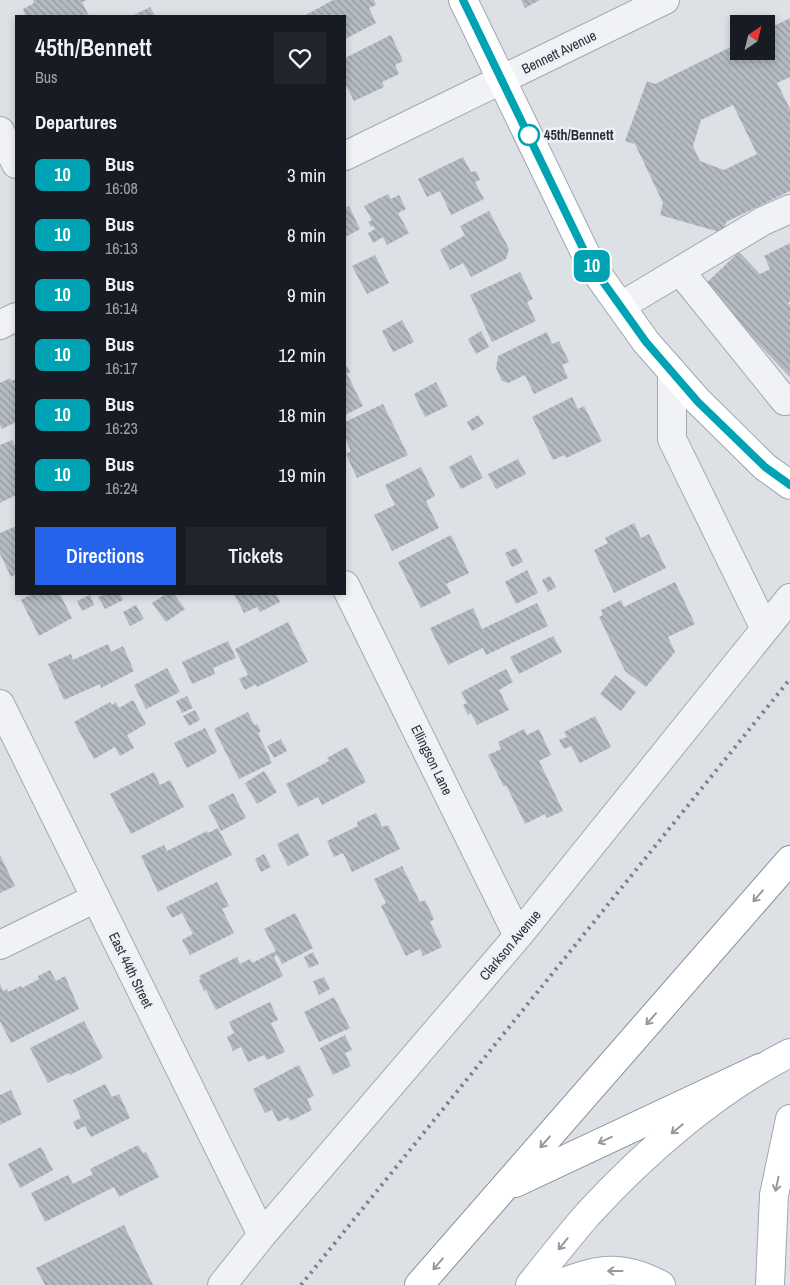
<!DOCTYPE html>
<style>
body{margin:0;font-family:"Archivo Narrow",sans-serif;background:#20242c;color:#f1f3f6;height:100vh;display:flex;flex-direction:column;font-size:19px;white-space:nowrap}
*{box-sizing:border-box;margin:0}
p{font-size:16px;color:#9ea1a6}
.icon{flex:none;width:28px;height:28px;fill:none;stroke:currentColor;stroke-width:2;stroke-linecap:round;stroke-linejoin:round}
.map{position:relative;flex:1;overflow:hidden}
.panel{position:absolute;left:15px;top:15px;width:331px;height:580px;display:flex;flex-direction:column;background:#171b24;border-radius:0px;box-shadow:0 2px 8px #0003}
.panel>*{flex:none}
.badge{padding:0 10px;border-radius:8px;font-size:18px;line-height:32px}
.needle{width:32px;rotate:35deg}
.tools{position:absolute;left:730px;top:15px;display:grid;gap:10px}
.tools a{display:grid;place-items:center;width:45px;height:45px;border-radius:0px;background:#171b24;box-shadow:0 2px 8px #0003;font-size:25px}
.map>.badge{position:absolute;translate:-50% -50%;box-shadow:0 0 0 2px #fff}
h2{padding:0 20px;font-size:19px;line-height:45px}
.round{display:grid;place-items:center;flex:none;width:52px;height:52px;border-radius:0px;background:#20242c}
.head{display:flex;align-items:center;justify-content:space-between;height:85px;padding:0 20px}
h1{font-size:24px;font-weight:600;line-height:38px}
.primary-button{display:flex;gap:10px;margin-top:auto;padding:10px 20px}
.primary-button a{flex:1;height:58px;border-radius:0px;background:#2563eb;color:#fff;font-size:20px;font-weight:600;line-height:58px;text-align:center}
.primary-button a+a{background:#20242c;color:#f1f3f6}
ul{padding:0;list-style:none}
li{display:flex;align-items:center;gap:15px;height:60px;padding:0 20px}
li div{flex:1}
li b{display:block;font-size:19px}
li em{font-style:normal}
li .badge{min-width:55px;font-weight:700;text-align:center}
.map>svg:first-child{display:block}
</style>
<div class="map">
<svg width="790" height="1285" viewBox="0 0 790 1285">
<defs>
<pattern id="building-back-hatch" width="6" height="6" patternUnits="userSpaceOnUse" patternTransform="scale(1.25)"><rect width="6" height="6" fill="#b5bbc3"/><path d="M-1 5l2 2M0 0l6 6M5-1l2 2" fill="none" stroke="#9398a0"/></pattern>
</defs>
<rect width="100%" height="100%" fill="#dde1e6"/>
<path fill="url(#building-back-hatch)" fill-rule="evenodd" d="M 33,0 L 87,0 L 82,2 L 89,16 L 26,16 L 23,9 L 34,3 Z
M 333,0 L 374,0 L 376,5 L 369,8 L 376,23 L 345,39 L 345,16 L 304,16 Z
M 521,0 L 540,0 L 525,8 Z
M 150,7 L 155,16 L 132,16 Z
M 790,18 L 790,77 L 777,83 L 790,109 L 790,191 L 726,222 L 723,233 L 660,215 L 663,203 L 635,144 L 625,141 L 647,81 L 655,84 L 739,43 L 739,51 L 766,51 L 766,30 ZM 733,105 L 757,154 L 724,170 L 700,161 L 693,146 L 701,120 Z
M 391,35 L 403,61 L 395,65 L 399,74 L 382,82 L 384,87 L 354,101 L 345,83 L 345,58 Z
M 463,157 L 471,172 L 476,171 L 480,180 L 475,182 L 484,199 L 451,215 L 440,191 L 427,197 L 418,179 Z
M 388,194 L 391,199 L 399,195 L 406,209 L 398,213 L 409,233 L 387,245 L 383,237 L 373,243 L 368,233 L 375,229 L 373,226 L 371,227 L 368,222 L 372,220 L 364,206 Z
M 349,206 L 360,229 L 345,237 L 345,208 Z
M 489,211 L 509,249 L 506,259 L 471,277 L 463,263 L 450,270 L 440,250 L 465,235 L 460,226 Z
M 790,243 L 790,301 L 788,303 L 790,305 L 790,377 L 703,286 L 739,252 L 760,274 L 770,269 L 764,256 Z
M 375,255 L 389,283 L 367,294 L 352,266 Z
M 520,272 L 533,299 L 527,302 L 536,321 L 492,342 L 470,295 Z
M 402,320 L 414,342 L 393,352 L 382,331 Z
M 481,331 L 489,347 L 476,354 L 468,339 Z
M 547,332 L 552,344 L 559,341 L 569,362 L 562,365 L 568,378 L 534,394 L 525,375 L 508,383 L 502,381 L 496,368 L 498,356 Z
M 347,366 L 350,372 L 347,374 L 363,406 L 345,415 L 345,367 Z
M 10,378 L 11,381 L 16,379 L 16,422 L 2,429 L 0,425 L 0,383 Z
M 436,382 L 448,406 L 425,417 L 414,394 Z
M 572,397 L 578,409 L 584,406 L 602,441 L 566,458 L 564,455 L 553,460 L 532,417 Z
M 383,404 L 408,455 L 357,478 L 346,454 L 351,451 L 345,438 L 345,422 Z
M 478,415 L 484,424 L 472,431 L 467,422 Z
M 12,440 L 16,448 L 16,495 L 0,503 L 0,445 Z
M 471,455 L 483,478 L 461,489 L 449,467 Z
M 518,459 L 526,474 L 496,489 L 488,474 Z
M 421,467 L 435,496 L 426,501 L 439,528 L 392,551 L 374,515 L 395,505 L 385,485 Z
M 634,523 L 641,538 L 649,534 L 666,568 L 614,593 L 594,550 L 608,543 L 605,538 Z
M 16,526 L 16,574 L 11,577 L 0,554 L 0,533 Z
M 451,535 L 469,573 L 446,584 L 451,593 L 421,608 L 398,562 Z
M 516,548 L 523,562 L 512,567 L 505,553 Z
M 527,570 L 538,593 L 516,604 L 505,582 Z
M 550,576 L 556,587 L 548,592 L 542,580 Z
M 675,582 L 695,624 L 668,637 L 675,652 L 646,687 L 625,671 L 599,617 L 603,615 L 601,610 L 621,600 L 624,607 Z
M 32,594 L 60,594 L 72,618 L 39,636 L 21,600 Z
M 105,594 L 120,594 L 123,600 L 105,609 L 98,597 Z
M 166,594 L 174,594 L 185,609 L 166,622 L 152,603 Z
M 234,594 L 276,594 L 280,602 L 260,612 L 257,607 L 244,613 Z
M 90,595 L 94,605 L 82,611 L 77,601 Z
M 537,603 L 548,626 L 486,655 L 483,648 L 448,665 L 430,628 L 473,608 L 482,629 Z
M 136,605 L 144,619 L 130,626 L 123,612 Z
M 288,622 L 308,662 L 257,687 L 256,684 L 245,690 L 239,679 L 248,675 L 235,649 Z
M 553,636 L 562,652 L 519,674 L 510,657 Z
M 228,641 L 236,658 L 213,668 L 215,674 L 192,684 L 182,662 Z
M 108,644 L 111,652 L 123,646 L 134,671 L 101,688 L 100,684 L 64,700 L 48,664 L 71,654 L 73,660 Z
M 167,668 L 180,692 L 146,709 L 134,685 Z
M 506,669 L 513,682 L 499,690 L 509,710 L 477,725 L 471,713 L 468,715 L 463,705 L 467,703 L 461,692 Z
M 615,675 L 636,692 L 621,711 L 600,694 Z
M 187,696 L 193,708 L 182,713 L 176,701 Z
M 133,700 L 146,724 L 127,735 L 134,748 L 120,756 L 115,747 L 94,759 L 74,722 L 110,702 L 112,705 L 116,702 L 119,708 Z
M 195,710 L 200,720 L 189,726 L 183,716 Z
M 248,712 L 254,725 L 257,724 L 261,731 L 258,733 L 272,763 L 239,779 L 214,729 Z
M 595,716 L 611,747 L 580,763 L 571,746 L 564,749 L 559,740 L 567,737 L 564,732 Z
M 205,728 L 217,752 L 187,768 L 174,743 Z
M 524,729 L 527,735 L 539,729 L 551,755 L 539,761 L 563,811 L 547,818 L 545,814 L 525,824 L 506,785 L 504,787 L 488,755 L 501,749 L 498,742 Z
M 281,739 L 287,751 L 274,758 L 267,746 Z
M 347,747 L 366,782 L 322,805 L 318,797 L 298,807 L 286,784 L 329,761 L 327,758 Z
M 264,771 L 277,792 L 257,804 L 245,783 Z
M 154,772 L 160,785 L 170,780 L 184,807 L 131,834 L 110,794 Z
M 233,793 L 246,818 L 221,831 L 208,806 Z
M 376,813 L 382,827 L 388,825 L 400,849 L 352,872 L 343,853 L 334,857 L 327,841 L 358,826 L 357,822 Z
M 218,828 L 232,855 L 158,892 L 141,856 L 164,845 L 167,851 L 207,831 L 208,833 Z
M 298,833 L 309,855 L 288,866 L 277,844 Z
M 264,854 L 271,867 L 261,872 L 255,859 Z
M 0,855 L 15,886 L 0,893 Z
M 402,866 L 420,902 L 425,900 L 434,919 L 430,922 L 442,947 L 423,956 L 420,949 L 406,956 L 381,906 L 386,903 L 374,879 Z
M 217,882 L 229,906 L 222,909 L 234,933 L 190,955 L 182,940 L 193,934 L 182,913 L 172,918 L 166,907 Z
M 295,913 L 313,948 L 282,964 L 277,955 L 274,957 L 283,976 L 216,1010 L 206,990 L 204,991 L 199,980 L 201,979 L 199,976 L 237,957 L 240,964 L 250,959 L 252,963 L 276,951 L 264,929 Z
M 313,952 L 319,964 L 309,968 L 304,957 Z
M 50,970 L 56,981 L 65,976 L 79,1009 L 11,1043 L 0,1021 L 0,984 L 3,991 L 7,989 L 8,992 L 21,986 L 22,988 L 39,979 L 38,976 Z
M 324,977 L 330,989 L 319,995 L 313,981 Z
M 334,997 L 350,1028 L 319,1042 L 304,1012 Z
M 270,1002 L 278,1020 L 271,1023 L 285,1052 L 267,1060 L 264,1055 L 248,1062 L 241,1047 L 233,1051 L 227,1037 L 234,1033 L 229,1022 Z
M 84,1021 L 103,1058 L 70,1075 L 69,1073 L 48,1083 L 30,1048 Z
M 345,1035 L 352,1050 L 345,1053 L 351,1066 L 333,1075 L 320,1048 Z
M 299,1065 L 314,1096 L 307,1099 L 312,1110 L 290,1121 L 288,1117 L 278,1122 L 272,1110 L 265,1113 L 253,1089 Z
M 105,1084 L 112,1097 L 119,1094 L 130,1118 L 91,1137 L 85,1126 L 77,1130 L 73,1122 L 81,1118 L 73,1100 Z
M 11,1090 L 22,1114 L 0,1125 L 0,1095 Z
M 138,1145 L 143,1153 L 146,1152 L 159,1177 L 119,1197 L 114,1187 L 45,1222 L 31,1193 L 68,1175 L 73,1184 L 93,1174 L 90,1169 Z
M 41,1147 L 53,1170 L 20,1188 L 8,1164 Z
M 124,1225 L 153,1285 L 45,1285 L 36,1268 Z"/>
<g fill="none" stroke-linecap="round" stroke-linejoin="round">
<defs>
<path id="minor" d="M 0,131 L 16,164
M 345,156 L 665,0
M 680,271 L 785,401
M 621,306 L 763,221 L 790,209
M 0,325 L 16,317
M 672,372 L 672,439 L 765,629
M 345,585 L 518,936
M 0,704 L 262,1235
M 0,945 L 96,898
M 222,1285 L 262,1235 L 518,936 L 790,598"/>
<path id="major" d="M 463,0 L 591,265 L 646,342 L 698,401 L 765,467 L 790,485
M 530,1285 C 549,1261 568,1237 588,1214 C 644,1153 716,1090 790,1053
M 556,1285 C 598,1269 620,1263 661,1285
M 770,1285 L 774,1195 L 790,1119"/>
<path id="highway" d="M 515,1183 L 760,1068
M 419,1285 L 790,860"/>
</defs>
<use href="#minor" stroke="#a3a8b0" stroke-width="30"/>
<use href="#major" stroke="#9ea6b1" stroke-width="30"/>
<use href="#highway" stroke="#868f9c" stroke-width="30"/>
<use href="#minor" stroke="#f0f2f5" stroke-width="28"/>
<use href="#major" stroke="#fff" stroke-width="28"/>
<use href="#highway" stroke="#fff" stroke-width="28"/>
<path stroke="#78828f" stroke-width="4" stroke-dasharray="2.5 5" stroke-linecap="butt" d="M 301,1285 L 790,679"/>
</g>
<defs><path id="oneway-shaft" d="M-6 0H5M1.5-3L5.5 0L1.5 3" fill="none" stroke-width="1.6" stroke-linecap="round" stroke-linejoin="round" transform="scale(1.25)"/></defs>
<g stroke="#94989e">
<use href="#oneway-shaft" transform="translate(758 896) rotate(131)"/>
<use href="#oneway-shaft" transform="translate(651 1019) rotate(131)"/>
<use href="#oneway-shaft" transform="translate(677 1129) rotate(141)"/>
<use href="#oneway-shaft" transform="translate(605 1140) rotate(155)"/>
<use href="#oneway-shaft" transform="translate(545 1142) rotate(131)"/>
<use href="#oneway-shaft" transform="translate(777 1184) rotate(102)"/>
<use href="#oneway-shaft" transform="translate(563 1244) rotate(129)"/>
<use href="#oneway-shaft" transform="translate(438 1264) rotate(131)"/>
<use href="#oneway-shaft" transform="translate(615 1271) rotate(-180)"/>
</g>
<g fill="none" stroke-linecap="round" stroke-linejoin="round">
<defs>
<path id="line" d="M 463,0 L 591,265 L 646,342 L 698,402 L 765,467 L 790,485"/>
</defs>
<use href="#line" stroke="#fff" stroke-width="11"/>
<use href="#line" stroke="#00a3b4" stroke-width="8"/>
</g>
<circle fill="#fff" stroke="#00a3b4" stroke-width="2.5" cx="529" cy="135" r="10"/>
<g text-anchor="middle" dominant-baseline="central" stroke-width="5" stroke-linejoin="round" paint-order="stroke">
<g font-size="14" fill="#28303c" stroke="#edf0f4">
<text transform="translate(559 52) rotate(-26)">Bennett Avenue</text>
<text transform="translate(432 760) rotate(64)">Ellingson Lane</text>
<text transform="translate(510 945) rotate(-50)">Clarkson Avenue</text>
<text transform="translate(131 970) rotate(64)">East 44th Street</text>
</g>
<g font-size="14" font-weight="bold" fill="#28303c" stroke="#edf0f4" text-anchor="start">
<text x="544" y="135">45th/Bennett</text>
</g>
</g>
</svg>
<div class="tools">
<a><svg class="needle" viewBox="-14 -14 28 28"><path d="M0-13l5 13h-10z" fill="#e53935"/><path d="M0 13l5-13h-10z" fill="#9ea1a6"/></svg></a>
</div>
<b class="badge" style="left:592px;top:266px;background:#00a3b4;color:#fff">10</b>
<section class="panel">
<div class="head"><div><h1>45th/Bennett</h1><p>Bus</p></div><a class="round"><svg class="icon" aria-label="heart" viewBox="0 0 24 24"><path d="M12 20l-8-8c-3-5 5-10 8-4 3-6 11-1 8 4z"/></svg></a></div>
<h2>Departures</h2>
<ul>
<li><span class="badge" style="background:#00a3b4;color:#fff">10</span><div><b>Bus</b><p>16:08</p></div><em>3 min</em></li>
<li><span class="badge" style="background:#00a3b4;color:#fff">10</span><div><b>Bus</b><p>16:13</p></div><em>8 min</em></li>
<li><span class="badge" style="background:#00a3b4;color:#fff">10</span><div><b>Bus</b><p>16:14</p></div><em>9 min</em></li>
<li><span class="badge" style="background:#00a3b4;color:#fff">10</span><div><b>Bus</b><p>16:17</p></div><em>12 min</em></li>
<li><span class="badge" style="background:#00a3b4;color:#fff">10</span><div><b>Bus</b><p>16:23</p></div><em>18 min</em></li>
<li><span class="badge" style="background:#00a3b4;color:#fff">10</span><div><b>Bus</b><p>16:24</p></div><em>19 min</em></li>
</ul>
<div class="primary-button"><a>Directions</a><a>Tickets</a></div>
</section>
</div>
